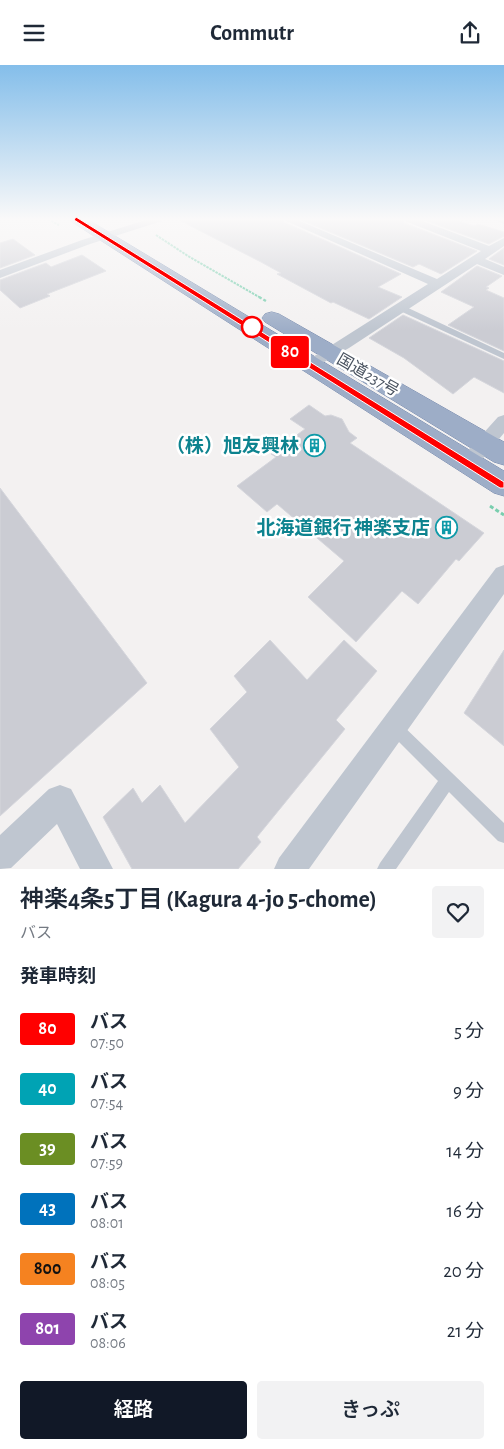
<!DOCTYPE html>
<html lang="ja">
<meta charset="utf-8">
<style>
body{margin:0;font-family:"Alegreya Sans","Noto Sans JP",sans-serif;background:#f2f2f3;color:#1f2937;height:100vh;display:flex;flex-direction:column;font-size:19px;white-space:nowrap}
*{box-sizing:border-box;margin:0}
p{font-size:16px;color:#747a83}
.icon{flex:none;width:28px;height:28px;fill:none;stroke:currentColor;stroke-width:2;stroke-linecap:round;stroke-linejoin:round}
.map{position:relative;height:804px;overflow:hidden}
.side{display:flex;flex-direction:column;background:#fff;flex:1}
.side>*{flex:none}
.badge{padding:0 10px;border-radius:4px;font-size:18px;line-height:32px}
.map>.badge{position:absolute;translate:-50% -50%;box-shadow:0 0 0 2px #fff}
h2{padding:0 20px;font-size:19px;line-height:45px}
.round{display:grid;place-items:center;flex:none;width:52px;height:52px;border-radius:5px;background:#f2f2f3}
.head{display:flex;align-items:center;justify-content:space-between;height:85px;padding:0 20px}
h1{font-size:24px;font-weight:600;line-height:38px}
.button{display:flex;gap:10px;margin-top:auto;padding:10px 20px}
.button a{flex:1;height:58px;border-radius:5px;background:#111827;color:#fff;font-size:20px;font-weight:600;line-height:58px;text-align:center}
.button a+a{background:#f2f2f3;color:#1f2937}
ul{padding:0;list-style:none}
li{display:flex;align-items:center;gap:15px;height:60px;padding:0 20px}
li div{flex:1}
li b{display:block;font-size:19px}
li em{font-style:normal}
li .badge{min-width:55px;font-weight:700;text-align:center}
header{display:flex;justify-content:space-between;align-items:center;height:65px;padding:0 20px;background:#fff;font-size:22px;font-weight:600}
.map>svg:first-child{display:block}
</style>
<header><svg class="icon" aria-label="menu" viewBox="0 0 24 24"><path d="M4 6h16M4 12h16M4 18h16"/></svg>Commutr<svg class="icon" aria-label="share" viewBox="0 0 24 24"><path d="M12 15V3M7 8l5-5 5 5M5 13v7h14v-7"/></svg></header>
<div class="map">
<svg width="504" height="804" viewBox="0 0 504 804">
<rect width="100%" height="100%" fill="#f3f1f1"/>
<path fill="#cbccd3" stroke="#d5d6dc" d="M 177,154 L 280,154 L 281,156 L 401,209 L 378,222 L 402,232 L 369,254 L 333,237 L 331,238 L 277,209 L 281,208 L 261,197 Z
M 299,154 L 402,154 L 404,158 L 477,186 L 441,209 L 419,199 L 413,202 Z
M 421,154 L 453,154 L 474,161 L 478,159 L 504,167 L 504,171 L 489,179 Z
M 13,174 L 35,190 L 0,203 L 0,178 Z
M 504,183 L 504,200 L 489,194 Z
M 82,190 L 106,206 L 47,229 L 50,231 L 20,243 L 0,225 L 0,215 L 46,198 L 51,202 Z
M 477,201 L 502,211 L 486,222 L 489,223 L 486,225 L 504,233 L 504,286 L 448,260 L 474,242 L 441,227 Z
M 403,250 L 504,296 L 504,328 L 474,312 L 453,329 L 404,293 L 369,273 Z
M 309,340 L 325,351 L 331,350 L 342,354 L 349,367 L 357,373 L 350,378 L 484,468 L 459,496 L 456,494 L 418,539 L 402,526 L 356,577 L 308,532 L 344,496 L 277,439 L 267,447 L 237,421 L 276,392 L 271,389 L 305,364 L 290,354 Z
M 0,423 L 147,618 L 0,751 Z
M 270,575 L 307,615 L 344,575 L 377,606 L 336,655 L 345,664 L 257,772 L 261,777 L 238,804 L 132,804 L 103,752 L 133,723 L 142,738 L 160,720 L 185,758 L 239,702 L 210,664 L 247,627 L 234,611 Z
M 504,585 L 504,681 L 464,648 Z"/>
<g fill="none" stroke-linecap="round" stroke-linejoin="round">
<defs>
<path id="trunk" d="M 69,154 L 87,154 L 504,406 L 504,431 L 494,428 L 72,157 Z
M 272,247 L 279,249 L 504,377 L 504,400 L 494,397 L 265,257 L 262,253 L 265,249 Z"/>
</defs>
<use href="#trunk" stroke="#7588ab" stroke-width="1"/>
<path stroke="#79ceae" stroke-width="2" stroke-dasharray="2.5 1" stroke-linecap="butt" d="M 48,154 L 59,160
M 156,170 L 188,191 L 261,233"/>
<path stroke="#79ceae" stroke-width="2.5" stroke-dasharray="3 2" stroke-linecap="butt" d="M 259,232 L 266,236"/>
<path stroke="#79ceae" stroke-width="3" stroke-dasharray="4 2.5" stroke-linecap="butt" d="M 490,441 L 504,450"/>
<path fill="#bfc6d0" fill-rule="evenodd" d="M 398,241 L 404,241 L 504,288 L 504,294 L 398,245 Z
M 394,655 L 399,657 L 504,758 L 504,778 L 498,776 L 449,727 L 396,804 L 377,804 L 380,798 L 438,716 L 389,667 L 387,662 L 389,657 Z"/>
<path fill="#bfc6d0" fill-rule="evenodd" d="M 149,154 L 163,154 L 162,156 L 90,179 L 0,213 L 0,205 L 82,175 Z
M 282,154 L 295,154 L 437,214 L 481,186 L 405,156 L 404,154 L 417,154 L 489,181 L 504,173 L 504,181 L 485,194 L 504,202 L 504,210 L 477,199 L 349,283 L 310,305 L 305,303 L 302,300 L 305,297 L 428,219 Z
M 493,154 L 504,154 L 504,159 Z
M 504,350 L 504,368 L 475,403 L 468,405 L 461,403 L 459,398 L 461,393 L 498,352 Z
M 504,500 L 504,529 L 309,804 L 274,804 L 279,793 L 496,503 Z
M 60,720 L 71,724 L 113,804 L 80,804 L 57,759 L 11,803 L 0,804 L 0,770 L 49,724 Z"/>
<use href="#trunk" fill="#9dadc7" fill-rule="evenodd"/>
</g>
<linearGradient id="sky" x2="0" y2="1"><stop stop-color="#84beea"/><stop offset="0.58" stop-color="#faf9f9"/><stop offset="1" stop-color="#faf9f9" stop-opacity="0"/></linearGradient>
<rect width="504" height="266" fill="url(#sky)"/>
<path fill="#f00" stroke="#fff" d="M 76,152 L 504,417 L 504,423 L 500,423 L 74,155 Z"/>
<defs>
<symbol id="building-ring" viewBox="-11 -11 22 22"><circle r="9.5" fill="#fff" stroke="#0f9aa8" stroke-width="1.5"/><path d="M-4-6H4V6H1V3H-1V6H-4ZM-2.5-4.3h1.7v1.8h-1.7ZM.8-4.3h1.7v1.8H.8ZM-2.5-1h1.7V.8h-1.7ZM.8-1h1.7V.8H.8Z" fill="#0f9aa8"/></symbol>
</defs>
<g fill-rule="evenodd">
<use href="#building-ring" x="302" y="368" width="25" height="25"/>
<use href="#building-ring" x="434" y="450" width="25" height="25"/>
</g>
<circle fill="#fff" stroke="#f00" stroke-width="2.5" cx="252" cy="262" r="10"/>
<g text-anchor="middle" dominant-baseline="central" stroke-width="5" stroke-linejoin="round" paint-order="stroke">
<g font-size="16" fill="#49525f" stroke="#fff">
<text transform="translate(368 310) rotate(30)">国道237号</text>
</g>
<g font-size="19" font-weight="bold" fill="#0d838f" stroke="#fff" text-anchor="end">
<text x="299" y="381">（株）旭友興林</text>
<text x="430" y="463">北海道銀行 神楽支店</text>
</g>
</g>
</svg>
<b class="badge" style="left:290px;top:287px;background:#f00;color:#fff">80</b>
</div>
<section class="side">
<div class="head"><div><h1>神楽4条5丁目 (Kagura 4-jo 5-chome)</h1><p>バス</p></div><a class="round"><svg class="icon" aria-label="heart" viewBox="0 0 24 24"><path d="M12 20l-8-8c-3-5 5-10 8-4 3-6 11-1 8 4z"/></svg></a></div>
<h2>発車時刻</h2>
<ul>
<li><span class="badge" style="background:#f00;color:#fff">80</span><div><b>バス</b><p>07:50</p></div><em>5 分</em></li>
<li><span class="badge" style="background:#00a3b4;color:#fff">40</span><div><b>バス</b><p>07:54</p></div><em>9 分</em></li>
<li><span class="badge" style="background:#6b8e23;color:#fff">39</span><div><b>バス</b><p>07:59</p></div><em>14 分</em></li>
<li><span class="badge" style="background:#0072bc;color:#fff">43</span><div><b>バス</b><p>08:01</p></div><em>16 分</em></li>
<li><span class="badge" style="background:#f58220;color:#111">800</span><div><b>バス</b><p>08:05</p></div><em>20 分</em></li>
<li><span class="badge" style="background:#8e44ad;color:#fff">801</span><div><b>バス</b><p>08:06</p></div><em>21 分</em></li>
</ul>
<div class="button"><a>経路</a><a>きっぷ</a></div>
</section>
